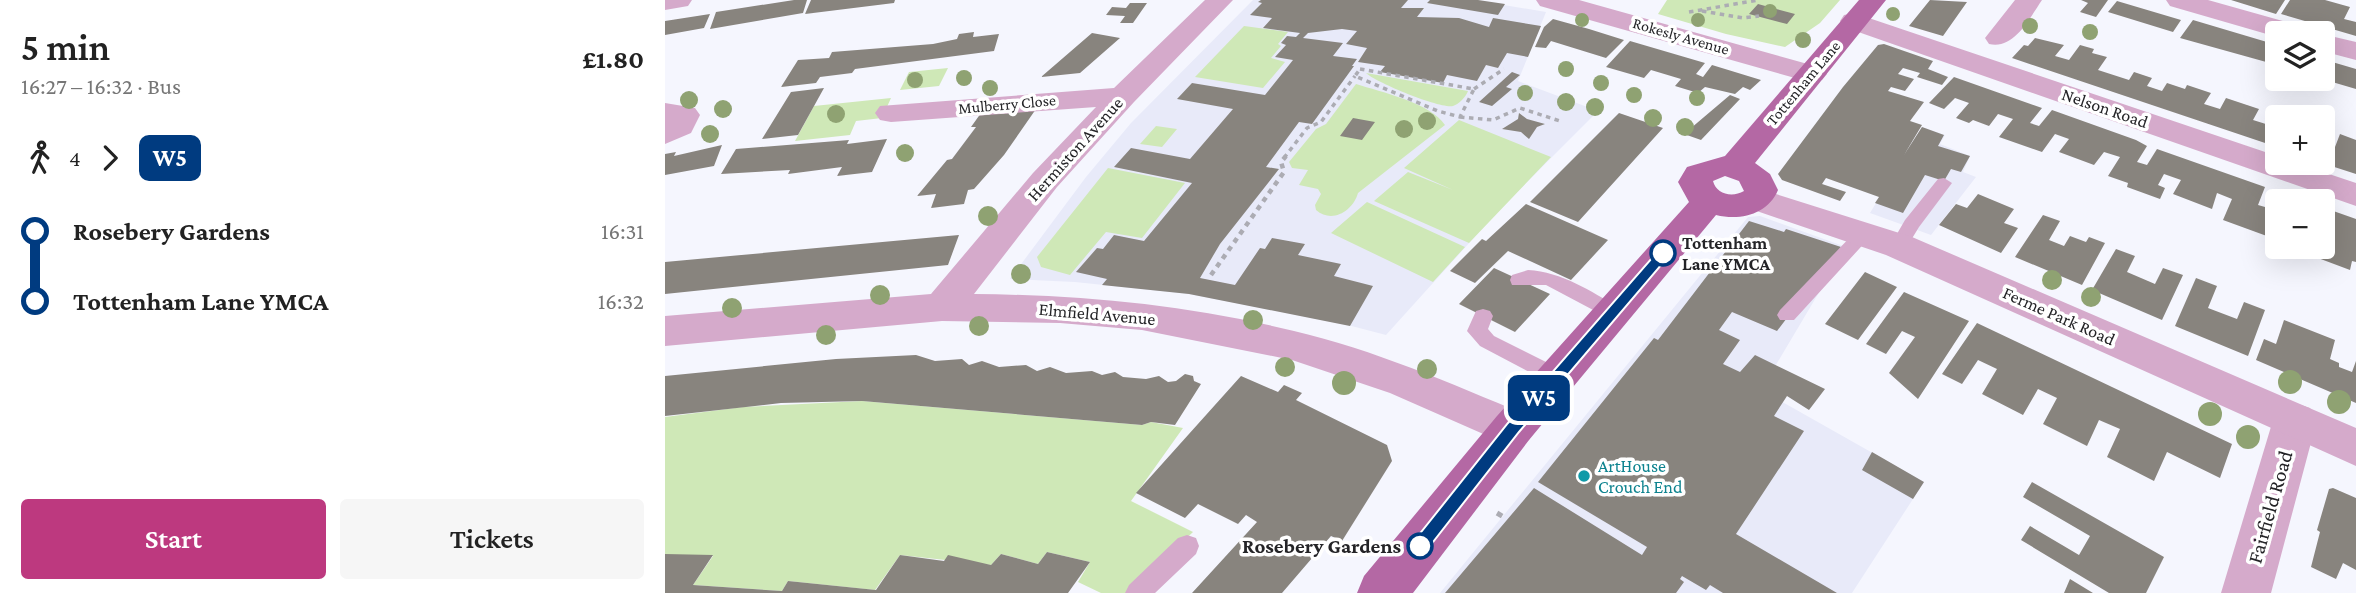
<!DOCTYPE html>
<meta charset="utf-8">
<style>
body{margin:0;font-family:"Crimson Pro",serif;background:#f6f6f6;color:#222;height:100vh;display:flex;flex-direction:column;font-size:26px;white-space:nowrap}
*{box-sizing:border-box;margin:0}
p{font-size:23px;color:#767676}
.icon{flex:none;width:38px;height:38px;fill:none;stroke:currentColor;stroke-width:2;stroke-linecap:round;stroke-linejoin:round}
.map{position:relative;flex:1;overflow:hidden}
.side{display:flex;flex-direction:column;background:#fff;width:665px}
.side>*{flex:none}
.badge{padding:0 14px;border-radius:10px;font-size:24px;line-height:46px}
.buttons{position:absolute;left:1600px;top:21px;display:grid;gap:14px}
.buttons a{display:grid;place-items:center;width:70px;height:70px;border-radius:7px;background:#fff;box-shadow:0 7px 28px #0002;font-size:35px}
.map>.badge{position:absolute;translate:-50% -50%;box-shadow:0 0 0 4px #fff}
.legs{display:flex;align-items:center;gap:10px;height:77px;padding:0 21px;font-size:23px}
.legs p{margin-inline-start:auto}
.overview{display:flex;align-items:center;justify-content:space-between;height:119px;padding:0 21px}
h1{font-size:38px;font-weight:600;line-height:52px}
.primary-button{display:flex;gap:14px;margin-top:auto;padding:14px 21px}
.primary-button a{flex:1;height:80px;border-radius:7px;background:#bd397f;color:#fff;font-size:28px;font-weight:600;line-height:80px;text-align:center}
.primary-button a+a{background:#f6f6f6;color:#222}
ul{padding:0 21px;list-style:none}
li{display:flex;align-items:center;gap:24px;height:70px;font-size:26px}
li i{display:grid;place-items:center;width:10px;height:100%;margin:0 9px;background:currentColor}
li i::after{content:'';width:18px;height:18px;margin:-9px;border:5px solid;border-radius:50%;background:#fff}
li p{margin-inline-start:auto}
li:first-child i{background:linear-gradient(#0000 50%,currentColor 0)}
li:last-child i{background:linear-gradient(currentColor 50%,#0000 0)}
main{display:flex;flex:1;min-height:0}
.map>svg:first-child{display:block}
</style>
<main>
<section class="side">
<div class="overview"><div><h1>5 min</h1><p>16:27 – 16:32 · Bus</p></div><b>£1.80</b></div>
<div class="legs"><svg class="icon" aria-label="walk" viewBox="0 0 24 24"><circle cx="13" cy="4" r="2"/><path d="M13 8l-2 6 4 7M11 14l-3 7M7 12l3-4h3l4 4"/></svg>4<svg class="icon" aria-label="forward" viewBox="0 0 24 24"><path d="M9 5l7 7-7 7"/></svg><b class="badge" style="background:#003b80;color:#fff">W5</b></div>
<ul>
<li><i style="color:#003b80"></i><b>Rosebery Gardens</b><p>16:31</p></li>
<li><i style="color:#003b80"></i><b>Tottenham Lane YMCA</b><p>16:32</p></li>
</ul>
<div class="primary-button"><a>Start</a><a>Tickets</a></div>
</section>
<div class="map">
<svg width="1691" height="593" viewBox="0 0 1691 593">
<rect width="100%" height="100%" fill="#f5f6fe"/>
<path fill="#e8eaf9" d="M 588,0 L 809,0 L 881,12 L 853,81 L 933,111 L 834,210 L 721,335 L 675,323 L 524,294 L 410,282 L 345,279 L 421,177 L 466,123 Z
M 1257,127 L 1280,135 L 1275,144 L 1305,156 L 1298,172 L 1311,177 L 1266,235 L 1205,213 Z
M 1095,216 L 1181,247 L 1096,390 L 1259,482 L 1187,593 L 775,593 L 1083,217 Z"/>
<path fill="#cfe8b7" d="M 1002,0 L 1175,0 L 1155,23 L 1120,47 L 1061,34 L 993,14 Z
M 579,26 L 623,32 L 613,44 L 616,46 L 606,58 L 620,62 L 598,88 L 530,77 Z
M 283,68 L 274,86 L 235,90 L 244,72 Z
M 701,73 L 803,91 C 801,97 794,104 788,106 C 775,109 710,82 701,73 Z
M 691,84 C 716,92 766,103 780,125 L 693,193 C 688,211 667,224 651,210 L 650,205 L 656,194 L 653,189 L 634,185 L 643,170 L 627,168 L 624,162 L 651,129 L 661,124 Z
M 226,98 L 217,118 L 191,121 L 185,135 L 130,141 L 149,106 Z
M 794,120 L 886,157 L 804,243 L 709,201 L 743,172 L 788,190 L 739,168 Z
M 491,126 L 512,129 L 497,147 L 475,144 Z
M 443,168 L 520,183 L 477,238 L 441,232 L 405,275 L 376,267 L 372,257 Z
M 702,202 L 800,247 L 768,282 L 666,233 Z
M 197,401 L 477,425 L 486,422 L 518,428 L 466,501 L 528,532 L 464,593 L 436,593 L 413,582 L 425,562 L 382,552 L 373,564 L 336,554 L 326,565 L 235,555 L 210,590 L 123,581 L 117,591 L 28,585 L 48,556 L 0,556 L 0,417 L 78,407 Z"/>
<path fill="#88847e" d="M 129,0 L 142,0 L 138,13 L 45,29 L 51,12 Z
M 146,0 L 230,0 L 229,3 L 140,14 Z
M 596,0 L 743,0 L 736,8 L 759,8 L 752,17 L 794,18 L 824,27 L 828,18 L 876,26 L 863,57 L 842,53 L 833,68 L 821,65 L 812,81 L 782,75 L 778,83 L 715,72 L 720,66 L 693,62 L 702,48 L 681,44 L 692,31 L 677,29 L 643,33 L 638,38 L 678,43 L 668,56 L 692,59 L 687,66 L 689,66 L 647,124 L 634,122 L 601,167 L 614,169 L 555,244 L 535,278 L 570,285 L 595,248 L 600,249 L 607,238 L 640,244 L 633,255 L 676,264 L 669,276 L 708,286 L 685,326 L 524,294 L 437,285 L 442,279 L 411,272 L 432,248 L 438,249 L 449,235 L 479,241 L 527,183 L 449,167 L 466,148 L 525,159 L 568,109 L 512,99 L 527,83 L 600,95 L 628,60 L 610,57 L 621,45 L 616,43 L 622,36 L 631,37 L 635,33 L 598,28 L 607,18 L 585,15 L 597,3 L 593,2 Z
M 765,0 L 813,0 L 840,4 L 833,15 L 762,3 Z
M 1265,0 L 1302,2 L 1278,36 L 1244,26 Z
M 1443,0 L 1431,17 L 1415,12 L 1423,3 L 1416,0 Z
M 1566,0 L 1620,0 L 1611,14 Z
M 1625,0 L 1660,0 L 1685,7 L 1679,19 L 1691,22 L 1691,36 L 1616,14 Z
M 1452,1 L 1516,20 L 1508,32 L 1443,12 Z
M 465,3 L 482,3 L 468,23 L 455,23 L 460,16 L 441,15 L 447,7 L 461,8 Z
M 1093,4 L 1130,14 L 1122,24 L 1084,14 Z
M 45,14 L 39,28 L 0,35 L 0,21 Z
M 888,19 L 924,29 L 959,40 L 941,58 L 886,41 L 881,48 L 870,47 L 879,27 Z
M 1528,20 L 1612,45 L 1612,65 L 1515,38 Z
M 309,32 L 308,37 L 334,34 L 329,51 L 190,69 L 187,73 L 155,77 L 151,83 L 116,87 L 133,60 L 164,58 L 167,52 L 268,44 L 292,39 L 294,34 Z
M 427,33 L 455,38 L 415,73 L 376,77 Z
M 1370,38 L 1399,45 L 1390,56 L 1404,60 L 1415,45 L 1429,49 L 1427,53 L 1442,57 L 1433,70 L 1464,80 L 1469,72 L 1487,78 L 1482,86 L 1497,91 L 1502,83 L 1520,89 L 1522,85 L 1546,93 L 1539,104 L 1555,109 L 1561,98 L 1594,109 L 1588,120 L 1604,125 L 1609,113 L 1621,117 L 1612,117 L 1612,147 L 1347,58 L 1359,45 L 1363,46 Z
M 965,41 L 1040,63 L 1031,74 L 1038,77 L 1047,65 L 1096,80 L 1085,90 L 1078,87 L 1070,94 L 1040,87 L 1033,93 L 1010,86 L 1016,79 L 986,70 L 979,78 L 941,67 Z
M 1219,44 L 1268,61 L 1263,69 L 1283,77 L 1277,85 L 1252,77 L 1255,73 L 1238,68 L 1233,74 L 1249,79 L 1240,91 L 1226,87 L 1223,91 L 1259,102 L 1245,121 L 1257,125 L 1239,155 L 1257,127 L 1279,135 L 1273,146 L 1305,156 L 1296,172 L 1286,169 L 1279,181 L 1260,175 L 1238,213 L 1210,203 L 1214,197 L 1161,178 L 1157,184 L 1181,192 L 1175,201 L 1117,180 L 1113,174 L 1178,87 L 1213,45 Z
M 1657,59 L 1691,69 L 1691,89 L 1657,79 Z
M 847,72 L 855,75 L 841,87 L 847,89 L 827,106 L 814,102 Z
M 1289,77 L 1377,108 L 1365,123 L 1374,126 L 1387,110 L 1471,140 L 1482,146 L 1472,162 L 1482,165 L 1492,149 L 1600,187 L 1593,205 L 1600,207 L 1607,189 L 1639,201 L 1612,201 L 1610,239 L 1558,220 L 1567,199 L 1552,193 L 1547,209 L 1508,194 L 1516,180 L 1499,174 L 1493,185 L 1500,188 L 1495,199 L 1462,187 L 1463,183 L 1443,176 L 1455,157 L 1439,152 L 1429,165 L 1394,152 L 1404,139 L 1390,134 L 1377,152 L 1334,137 L 1348,119 L 1333,114 L 1324,126 L 1308,120 L 1304,123 L 1291,118 L 1304,103 L 1290,98 L 1279,109 L 1264,103 Z
M 159,88 L 133,135 L 97,139 L 126,92 Z
M 1065,95 L 1075,99 L 1036,140 L 1019,134 Z
M 371,109 L 339,155 L 309,189 L 303,190 L 299,204 L 266,208 L 271,194 L 252,196 L 282,160 L 287,159 L 311,127 L 306,127 L 316,113 Z
M 854,113 L 862,119 L 880,124 L 872,127 L 864,139 L 856,132 L 837,129 L 853,119 Z
M 954,113 L 998,128 L 913,222 L 865,202 Z
M 688,118 L 710,122 L 697,140 L 675,136 Z
M 1675,134 L 1691,140 L 1691,174 L 1657,163 L 1661,144 L 1670,147 Z
M 222,139 L 207,172 L 172,176 L 177,167 L 123,174 L 125,170 L 56,174 L 71,149 L 184,140 L 182,144 Z
M 57,145 L 49,166 L 0,175 L 0,154 L 11,152 L 9,156 Z
M 1313,194 L 1349,209 L 1339,223 L 1353,228 L 1336,253 L 1274,225 L 1291,204 L 1302,208 Z
M 861,204 L 943,240 L 906,280 L 843,251 L 810,283 L 785,271 L 817,239 L 821,241 Z
M 1657,207 L 1691,219 L 1691,262 L 1687,261 L 1685,270 L 1653,258 L 1657,247 Z
M 1378,215 L 1395,221 L 1384,240 L 1399,246 L 1405,236 L 1421,242 L 1424,237 L 1440,243 L 1417,285 L 1350,257 Z
M 1084,221 L 1119,232 L 1121,229 L 1176,247 L 1112,331 L 1067,312 L 1054,330 L 1075,340 L 1058,364 L 1075,372 L 1090,355 L 1160,389 L 1144,410 L 1122,396 L 1109,416 L 1139,431 L 1071,534 L 1172,593 L 1058,593 L 1045,585 L 1041,590 L 1017,576 L 1015,579 L 1019,582 L 1011,593 L 780,593 L 869,488 L 977,555 L 982,547 L 873,482 L 989,338 L 993,340 Z
M 294,235 L 283,265 L 0,294 L 0,262 Z
M 1451,249 L 1470,256 L 1462,272 L 1490,284 L 1498,268 L 1518,275 L 1497,320 L 1427,290 Z
M 829,268 L 885,294 L 850,332 L 794,304 Z
M 1200,272 L 1232,287 L 1193,340 L 1160,324 Z
M 1531,278 L 1552,286 L 1543,308 L 1572,319 L 1579,302 L 1600,310 L 1583,356 L 1510,326 Z
M 1239,292 L 1304,321 L 1253,399 L 1224,373 L 1250,337 L 1237,331 L 1221,354 L 1201,344 Z
M 1619,320 L 1670,340 L 1665,359 L 1674,363 L 1674,367 L 1687,372 L 1691,361 L 1691,403 L 1591,360 L 1599,339 L 1611,344 Z
M 1312,323 L 1567,444 L 1555,478 L 1502,452 L 1489,481 L 1442,457 L 1455,429 L 1434,420 L 1422,446 L 1378,424 L 1392,398 L 1373,389 L 1358,415 L 1317,394 L 1332,369 L 1313,360 L 1297,384 L 1277,374 Z
M 251,355 L 270,361 L 297,359 L 304,365 L 317,361 L 334,367 L 361,365 L 372,371 L 385,367 L 401,373 L 427,371 L 437,375 L 450,372 L 458,377 L 481,379 L 494,376 L 503,382 L 511,381 L 520,374 L 528,376 L 529,381 L 536,384 L 510,425 L 486,422 L 477,425 L 197,401 L 116,403 L 0,416 L 0,376 L 171,359 Z
M 576,376 L 613,392 L 619,385 L 637,393 L 631,400 L 722,445 L 727,461 L 677,541 L 666,536 L 617,593 L 527,593 L 592,522 L 581,515 L 573,524 L 533,504 L 520,518 L 471,493 Z
M 1207,452 L 1259,482 L 1248,499 L 1197,470 Z
M 1367,482 L 1499,557 L 1481,593 L 1444,593 L 1356,540 L 1365,526 L 1414,555 L 1425,536 L 1358,497 Z
M 1668,488 L 1691,498 L 1691,570 L 1678,563 L 1671,579 L 1646,567 L 1655,532 L 1652,530 L 1664,489 Z
M 382,552 L 425,562 L 403,593 L 0,593 L 0,554 L 48,555 L 28,585 L 117,591 L 123,581 L 211,590 L 235,555 L 279,561 L 283,555 L 326,565 L 336,554 L 373,564 Z
M 1405,579 L 1428,593 L 1399,593 Z"/>
<g fill="none" stroke-linecap="round" stroke-linejoin="round">
<path stroke="#acacb3" stroke-width="3.5" stroke-dasharray="4.5 4.5" stroke-linecap="butt" d="M 1037,11 L 1078,18 L 1094,16
M 1024,12 L 1093,0
M 695,69 L 809,89 L 795,117 L 773,111 L 690,76 Z
M 809,89 L 839,69
M 795,117 L 828,120 L 855,108 L 898,122
M 619,158 L 642,128 L 656,122 L 690,76"/>
<path stroke="#acacb3" stroke-width="4.5" stroke-dasharray="5 5" stroke-linecap="butt" d="M 546,275 L 619,172 L 616,162 L 621,156"/>
<path stroke="#acacb3" stroke-width="5" stroke-dasharray="6 6" stroke-linecap="butt" d="M 832,513 L 842,519"/>
<path fill="#d5aacb" fill-rule="evenodd" d="M 1279,178 L 1287,183 L 1254,227 L 1240,250 L 1228,250 L 1225,246 L 1240,220 L 1273,179 Z
M 1199,227 L 1208,233 L 1205,237 L 1129,320 L 1115,320 L 1112,315 L 1115,310 L 1193,229 Z
M 863,270 C 897,272 926,291 954,308 L 957,313 L 954,318 L 947,320 L 881,285 L 847,285 L 845,280 L 847,275 Z
M 818,309 L 825,311 L 828,316 L 823,329 L 829,336 L 899,371 L 902,377 L 899,383 L 892,385 L 885,383 L 815,346 L 802,331 L 811,311 Z
M 522,535 L 531,538 L 534,546 L 531,554 L 490,593 L 460,593 L 464,585 L 513,538 Z"/>
<path fill="#d5aacb" fill-rule="evenodd" d="M 540,0 L 568,0 L 469,102 L 392,187 L 309,294 C 418,295 523,305 629,331 C 710,350 787,384 864,416 L 870,428 L 864,440 L 848,446 L 832,440 L 725,393 L 627,360 L 477,330 L 395,323 L 277,321 L 0,346 L 0,316 L 266,294 L 368,173 L 431,107 L 226,122 L 215,120 L 210,113 L 215,106 L 449,88 Z
M 1350,0 L 1377,0 C 1364,19 1349,50 1324,44 L 1320,38 Z
M 1501,0 L 1543,0 L 1639,27 L 1643,33 L 1612,33 L 1612,37 L 1505,6 Z
M 1189,13 L 1612,156 L 1612,163 L 1631,163 L 1691,183 L 1691,206 L 1179,27 L 1175,21 L 1179,15 Z
M 1657,34 L 1691,42 L 1691,60 L 1657,51 Z
M 0,103 L 30,108 L 35,115 L 26,133 L 0,144 Z
M 1630,403 L 1645,408 L 1652,420 L 1606,593 L 1556,593 L 1608,420 L 1615,408 Z"/>
<path fill="#d5aacb" fill-rule="evenodd" d="M 0,0 L 27,0 L 23,6 L 0,10 Z
M 871,0 L 914,0 L 1157,68 L 1162,74 L 1157,80 L 1147,83 L 1137,80 L 875,6 Z
M 1092,188 L 1247,237 L 1691,428 L 1691,466 L 1221,255 L 1080,207 L 1075,199 L 1080,191 Z"/>
<path fill="#b468a4" fill-rule="evenodd" d="M 1194,0 L 1221,0 L 1090,163 L 1105,174 L 1113,190 C 1103,214 1076,221 1051,215 L 864,440 L 748,593 L 692,593 L 699,576 L 832,416 L 1024,202 L 1013,182 L 1022,167 L 1060,156 ZM 1060,176 L 1074,181 L 1079,191 C 1067,198 1051,194 1048,181 Z"/>
</g>
<g fill="#8fa272">
<circle cx="1105" cy="11" r="7"/>
<circle cx="1228" cy="14" r="7"/>
<circle cx="917" cy="20" r="7"/>
<circle cx="1033" cy="20" r="7"/>
<circle cx="1365" cy="26" r="8"/>
<circle cx="1425" cy="32" r="8"/>
<circle cx="1138" cy="40" r="8"/>
<circle cx="901" cy="69" r="8"/>
<circle cx="299" cy="78" r="8"/>
<circle cx="250" cy="80" r="8"/>
<circle cx="936" cy="83" r="8"/>
<circle cx="325" cy="88" r="8"/>
<circle cx="860" cy="93" r="8"/>
<circle cx="969" cy="95" r="8"/>
<circle cx="1032" cy="98" r="8"/>
<circle cx="24" cy="100" r="9"/>
<circle cx="901" cy="102" r="9"/>
<circle cx="930" cy="107" r="9"/>
<circle cx="58" cy="109" r="9"/>
<circle cx="171" cy="114" r="9"/>
<circle cx="988" cy="118" r="9"/>
<circle cx="762" cy="121" r="9"/>
<circle cx="1020" cy="127" r="9"/>
<circle cx="739" cy="129" r="9"/>
<circle cx="45" cy="134" r="9"/>
<circle cx="240" cy="153" r="9"/>
<circle cx="323" cy="216" r="10"/>
<circle cx="356" cy="274" r="10"/>
<circle cx="1387" cy="280" r="10"/>
<circle cx="215" cy="295" r="10"/>
<circle cx="1426" cy="297" r="10"/>
<circle cx="67" cy="308" r="10"/>
<circle cx="588" cy="320" r="10"/>
<circle cx="314" cy="326" r="10"/>
<circle cx="161" cy="335" r="10"/>
<circle cx="620" cy="367" r="10"/>
<circle cx="762" cy="369" r="10"/>
<circle cx="1625" cy="382" r="12"/>
<circle cx="679" cy="383" r="12"/>
<circle cx="1674" cy="402" r="12"/>
<circle cx="1545" cy="414" r="12"/>
<circle cx="1583" cy="437" r="12"/>
</g>
<path fill="#003b80" stroke="#fff" stroke-width="2" d="M 998,249 L 1003,250 L 1003,257 L 854,432 L 761,551 L 755,554 L 749,551 L 746,546 L 749,541 L 843,423 L 994,250 Z"/>
<g fill="#fff" stroke="#003b80" stroke-width="3.5">
<circle cx="998" cy="253" r="12"/>
<circle cx="755" cy="546" r="12"/>
</g>
<circle fill="#0f9aa8" stroke="#fff" stroke-width="2.5" cx="919" cy="476" r="7"/>
<g text-anchor="middle" dominant-baseline="central" stroke-width="7" stroke-linejoin="round" paint-order="stroke">
<g font-size="16" fill="#242427" stroke="#fff">
<text transform="translate(1016 36) rotate(16)">Rokesly Avenue</text>
<text transform="translate(1138 83) rotate(-50)">Tottenham Lane</text>
<text transform="translate(342 104) rotate(-5)">Mulberry Close</text>
</g>
<g font-size="18" fill="#242427" stroke="#fff">
<text transform="translate(1440 108) rotate(19)">Nelson Road</text>
<text transform="translate(410 149) rotate(-48)">Hermiston Avenue</text>
<text transform="translate(432 314) rotate(5)">Elmfield Avenue</text>
<text transform="translate(1394 316) rotate(24)">Ferme Park Road</text>
</g>
<g font-size="18" font-weight="bold" fill="#242427" stroke="#fff" text-anchor="start">
<text x="1017" y="243">Tottenham<tspan x="1017" dy="21">Lane YMCA</tspan></text>
</g>
<g font-size="18" fill="#0d838f" stroke="#fff" text-anchor="start">
<text x="933" y="466">ArtHouse<tspan x="933" dy="21">Crouch End</tspan></text>
</g>
<g font-size="21" fill="#242427" stroke="#fff">
<text transform="translate(1605 507) rotate(-74)">Fairfield Road</text>
</g>
<g font-size="21" font-weight="bold" fill="#242427" stroke="#fff" text-anchor="end">
<text x="736" y="546">Rosebery Gardens</text>
</g>
</g>
</svg>
<div class="buttons">
<a><svg class="icon" aria-label="layers" viewBox="0 0 24 24"><path d="M12 4l9 5-9 5-9-5zM3 14l9 5 9-5"/></svg></a>
<a>+</a>
<a>−</a>
</div>
<b class="badge" style="left:874px;top:398px;background:#003b80;color:#fff">W5</b>
</div>
</main>
